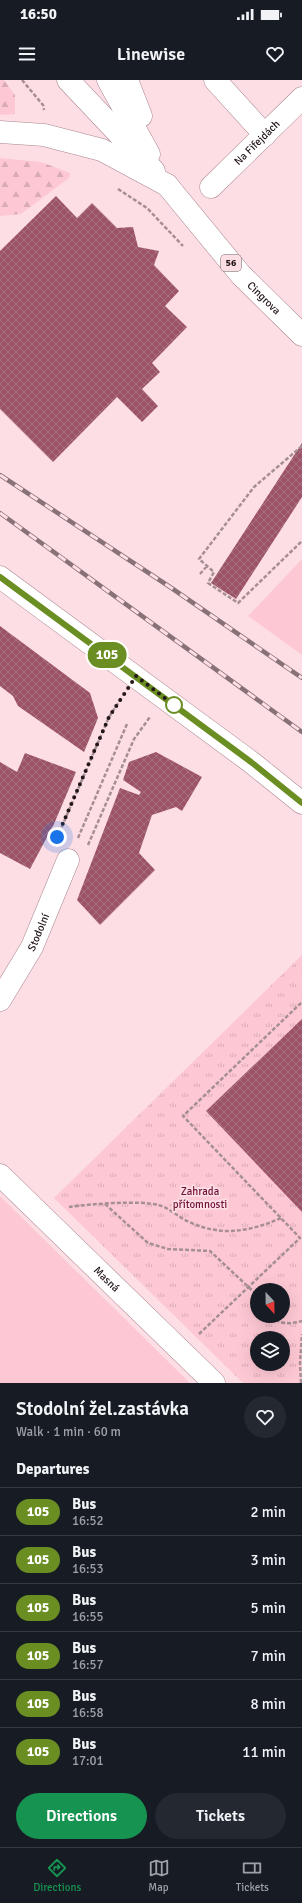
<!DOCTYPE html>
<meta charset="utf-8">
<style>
body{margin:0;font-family:Signika,sans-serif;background:#242831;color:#f1f3f6;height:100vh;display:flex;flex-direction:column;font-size:15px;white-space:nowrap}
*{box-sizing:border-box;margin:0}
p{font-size:13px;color:#9ea1a6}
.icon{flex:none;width:22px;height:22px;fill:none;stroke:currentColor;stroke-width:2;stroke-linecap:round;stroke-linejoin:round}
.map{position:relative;height:1303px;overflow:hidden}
.panel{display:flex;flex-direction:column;background:#171b24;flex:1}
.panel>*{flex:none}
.badge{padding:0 8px;border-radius:13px;font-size:14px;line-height:26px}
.needle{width:26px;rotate:158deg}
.buttons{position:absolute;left:250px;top:1203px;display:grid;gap:8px}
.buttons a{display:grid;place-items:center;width:40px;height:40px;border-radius:50%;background:#171b24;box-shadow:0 4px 16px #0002;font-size:20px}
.you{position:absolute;width:20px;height:20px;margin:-10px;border:3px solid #fff;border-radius:50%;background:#1a73e8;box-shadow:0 0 0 6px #1a73e833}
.map>.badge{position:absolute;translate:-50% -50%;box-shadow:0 0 0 2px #fff}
h2{padding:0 16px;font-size:15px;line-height:36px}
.round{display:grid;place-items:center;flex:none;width:42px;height:42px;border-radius:21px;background:#242831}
.summary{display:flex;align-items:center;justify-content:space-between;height:68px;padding:0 16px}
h1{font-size:19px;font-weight:600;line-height:30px}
.primary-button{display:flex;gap:8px;margin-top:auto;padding:8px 16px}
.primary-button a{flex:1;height:46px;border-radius:24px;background:#169350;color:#fff;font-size:16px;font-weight:600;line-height:46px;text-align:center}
.primary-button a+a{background:#242831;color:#f1f3f6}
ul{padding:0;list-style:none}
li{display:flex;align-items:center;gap:12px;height:48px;padding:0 16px;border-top:1px solid #363941}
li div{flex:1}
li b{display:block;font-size:15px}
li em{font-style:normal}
li .badge{min-width:44px;font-weight:700;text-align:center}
.status{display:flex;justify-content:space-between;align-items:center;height:28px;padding:0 20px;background:#171b24;direction:ltr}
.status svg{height:11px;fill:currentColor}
header{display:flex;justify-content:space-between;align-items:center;height:52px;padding:0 16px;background:#171b24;font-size:18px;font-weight:600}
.tabs{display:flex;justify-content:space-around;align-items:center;height:56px;border-top:1px solid #363941;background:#171b24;font-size:11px;color:#9ea1a6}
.tabs a{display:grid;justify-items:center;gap:2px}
.tabs .active{color:#169350}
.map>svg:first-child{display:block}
</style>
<div class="status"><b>16:50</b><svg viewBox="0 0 49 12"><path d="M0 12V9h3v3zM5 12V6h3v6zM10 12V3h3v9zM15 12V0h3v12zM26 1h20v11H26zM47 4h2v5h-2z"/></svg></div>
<header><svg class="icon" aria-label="menu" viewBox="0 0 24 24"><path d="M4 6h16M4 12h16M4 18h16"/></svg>Linewise<svg class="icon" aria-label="heart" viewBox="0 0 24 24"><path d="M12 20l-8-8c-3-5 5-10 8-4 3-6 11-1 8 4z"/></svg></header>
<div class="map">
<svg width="302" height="1303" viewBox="0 0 302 1303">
<defs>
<pattern id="forest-firs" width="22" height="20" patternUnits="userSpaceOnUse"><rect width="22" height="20" fill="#fdc8d4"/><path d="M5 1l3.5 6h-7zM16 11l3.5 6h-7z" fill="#d9abb5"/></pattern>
<pattern id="park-tufts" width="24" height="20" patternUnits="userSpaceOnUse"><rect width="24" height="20" fill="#fdc8d4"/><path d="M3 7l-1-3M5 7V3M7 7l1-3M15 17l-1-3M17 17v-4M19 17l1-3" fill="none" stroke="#d9abb5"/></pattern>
<pattern id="building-cross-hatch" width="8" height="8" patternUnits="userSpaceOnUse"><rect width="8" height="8" fill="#9c5367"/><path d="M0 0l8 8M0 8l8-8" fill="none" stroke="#a67280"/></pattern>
</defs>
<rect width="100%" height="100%" fill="#fddee5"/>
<path fill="#fdc8d4" d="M 302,479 L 302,575 L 248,536 Z
M 0,1116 L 190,1303 L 0,1303 Z"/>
<path fill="url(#forest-firs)" d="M 0,0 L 4,0 L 15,15 L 15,34 L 0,35 Z
M 0,78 L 41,82 L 70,93 L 69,98 L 21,134 L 0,136 Z"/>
<path fill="url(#park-tufts)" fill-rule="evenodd" d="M 302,875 L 302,1303 L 243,1303 L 54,1118 ZM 257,1210 L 283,1210 L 283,1236 L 257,1236 ZM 257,1258 L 283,1258 L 283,1284 L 257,1284 Z"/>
<path fill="url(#building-cross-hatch)" d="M 56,116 L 77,138 L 92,123 L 117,148 L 133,147 L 138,167 L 159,171 L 154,185 L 179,211 L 165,226 L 187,247 L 152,283 L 160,292 L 142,309 L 158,326 L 142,342 L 117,317 L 53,382 L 0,329 L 0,171 Z
M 302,363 L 302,417 L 236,519 L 211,503 Z
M 0,546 L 90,613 L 98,638 L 84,672 L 18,626 L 13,616 L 0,606 Z
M 156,672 L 202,697 L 182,731 L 176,727 L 152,735 L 139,773 L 155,790 L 100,845 L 77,820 L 120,708 L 139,715 L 141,712 L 123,700 L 129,682 Z
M 25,673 L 76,692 L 54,744 L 30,789 L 0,773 L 0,682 L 17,692 Z
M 302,939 L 302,1132 L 206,1031 Z"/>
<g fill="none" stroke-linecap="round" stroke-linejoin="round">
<defs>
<g id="minor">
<path d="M 215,0 L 265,55"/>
<path id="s1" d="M 211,107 L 302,18"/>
<path d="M 0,497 L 251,682 L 302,723"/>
<path id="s2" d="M 0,920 L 32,867 L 68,780"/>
<path id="s3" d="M 0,1095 L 214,1303"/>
</g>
<g id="major">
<path id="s4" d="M 167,105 L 241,195 L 302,255"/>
</g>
<path id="highway" d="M 68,0 L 154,91
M 108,0 L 149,74
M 127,0 L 141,36
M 0,52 L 44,55 L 102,70 L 167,105"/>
</defs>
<use href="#minor" stroke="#a9868e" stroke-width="23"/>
<use href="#major" stroke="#a9868e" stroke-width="23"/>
<use href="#highway" stroke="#a9868e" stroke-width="23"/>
<path stroke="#a68f94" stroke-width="2.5" stroke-dasharray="4 2" stroke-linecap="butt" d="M 22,0 L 43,25 L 44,30
M 118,109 L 147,128 L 183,166
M 302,366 L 254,407 L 199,479 L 214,492 L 208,503 L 238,523 L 302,461
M 200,494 L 207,486
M 57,758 L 109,637 L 122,617
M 78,758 L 127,644
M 88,765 L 134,659 L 150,637
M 105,1124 L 148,1163 L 168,1169 L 210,1171 L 257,1215
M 69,1127 C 90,1124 139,1120 158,1125 C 168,1127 177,1136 187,1141 C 220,1157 249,1152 281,1138
M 271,1236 C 280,1245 290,1244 302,1241
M 199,1254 L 300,1158 L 183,1036 L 302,922
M 301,1303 L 300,1283 L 302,1254"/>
<use href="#minor" stroke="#fff" stroke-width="22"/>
<use href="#major" stroke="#fff" stroke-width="22"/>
<use href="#highway" stroke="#fff" stroke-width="22"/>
<defs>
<path id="rail" d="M 0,395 L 170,507 L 302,598
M 0,433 L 302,652"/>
</defs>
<use href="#rail" stroke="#887277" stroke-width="4.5"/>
<use href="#rail" stroke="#fddee5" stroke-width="3" stroke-dasharray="9" stroke-linecap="butt"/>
</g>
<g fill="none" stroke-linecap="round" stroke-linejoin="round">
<defs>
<path id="line" d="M 0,497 L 251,682 L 302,723"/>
</defs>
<use href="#line" stroke="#fff" stroke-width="9"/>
<use href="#line" stroke="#6b8e23" stroke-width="6"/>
<path stroke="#24171a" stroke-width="4" stroke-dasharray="0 7.2" d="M 57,757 L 109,637 L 136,596 L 174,625"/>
</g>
<circle fill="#fff" stroke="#6b8e23" stroke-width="2" cx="174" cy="625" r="8"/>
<g text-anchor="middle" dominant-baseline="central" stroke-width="3.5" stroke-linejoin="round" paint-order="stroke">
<rect fill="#fddee5" stroke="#655357" stroke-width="1" x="221" y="175" width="20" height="16" rx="3"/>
<g font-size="10" font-weight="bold" fill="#24171a">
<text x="231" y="183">56</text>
</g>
<g font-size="11" fill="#24171a" stroke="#fddee5">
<text stroke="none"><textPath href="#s1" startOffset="64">Na Fifejdách</textPath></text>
<text stroke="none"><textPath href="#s4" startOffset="149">Cingrova</textPath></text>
<text stroke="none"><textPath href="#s2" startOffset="78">Stodolní</textPath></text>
<text stroke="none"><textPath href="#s3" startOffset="149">Masná</textPath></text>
</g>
<g font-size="11" fill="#701338" stroke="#fddee5">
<text x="200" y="1111">Zahrada<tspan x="200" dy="13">přítomnosti</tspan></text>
</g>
</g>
</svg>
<div class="buttons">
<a><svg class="needle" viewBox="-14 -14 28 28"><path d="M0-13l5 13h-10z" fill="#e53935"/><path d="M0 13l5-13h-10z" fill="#9ea1a6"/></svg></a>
<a><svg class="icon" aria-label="layers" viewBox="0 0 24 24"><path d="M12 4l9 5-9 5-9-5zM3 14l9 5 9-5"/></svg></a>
</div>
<div class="you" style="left:57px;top:757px"></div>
<b class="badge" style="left:107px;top:575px;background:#6b8e23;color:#fff">105</b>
</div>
<section class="panel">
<div class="summary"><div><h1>Stodolní žel.zastávka</h1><p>Walk · 1 min · 60 m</p></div><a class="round"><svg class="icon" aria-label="heart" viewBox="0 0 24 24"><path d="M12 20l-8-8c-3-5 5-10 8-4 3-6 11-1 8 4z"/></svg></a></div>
<h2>Departures</h2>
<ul>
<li><span class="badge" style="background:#6b8e23;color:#fff">105</span><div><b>Bus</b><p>16:52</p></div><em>2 min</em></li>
<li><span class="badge" style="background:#6b8e23;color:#fff">105</span><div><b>Bus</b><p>16:53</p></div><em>3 min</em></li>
<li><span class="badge" style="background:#6b8e23;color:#fff">105</span><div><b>Bus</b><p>16:55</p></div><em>5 min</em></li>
<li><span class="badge" style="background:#6b8e23;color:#fff">105</span><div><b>Bus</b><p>16:57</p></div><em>7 min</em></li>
<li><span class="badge" style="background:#6b8e23;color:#fff">105</span><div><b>Bus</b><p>16:58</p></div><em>8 min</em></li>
<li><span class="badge" style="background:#6b8e23;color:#fff">105</span><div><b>Bus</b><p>17:01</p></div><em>11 min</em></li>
</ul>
<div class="primary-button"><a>Directions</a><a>Tickets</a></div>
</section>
<nav class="tabs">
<a class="active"><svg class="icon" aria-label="directions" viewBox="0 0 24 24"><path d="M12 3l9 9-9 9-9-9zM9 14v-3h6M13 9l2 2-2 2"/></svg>Directions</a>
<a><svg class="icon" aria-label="map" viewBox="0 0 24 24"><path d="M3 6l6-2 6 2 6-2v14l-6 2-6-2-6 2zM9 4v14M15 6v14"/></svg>Map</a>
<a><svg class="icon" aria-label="tickets" viewBox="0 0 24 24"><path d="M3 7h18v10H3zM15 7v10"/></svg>Tickets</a>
</nav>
